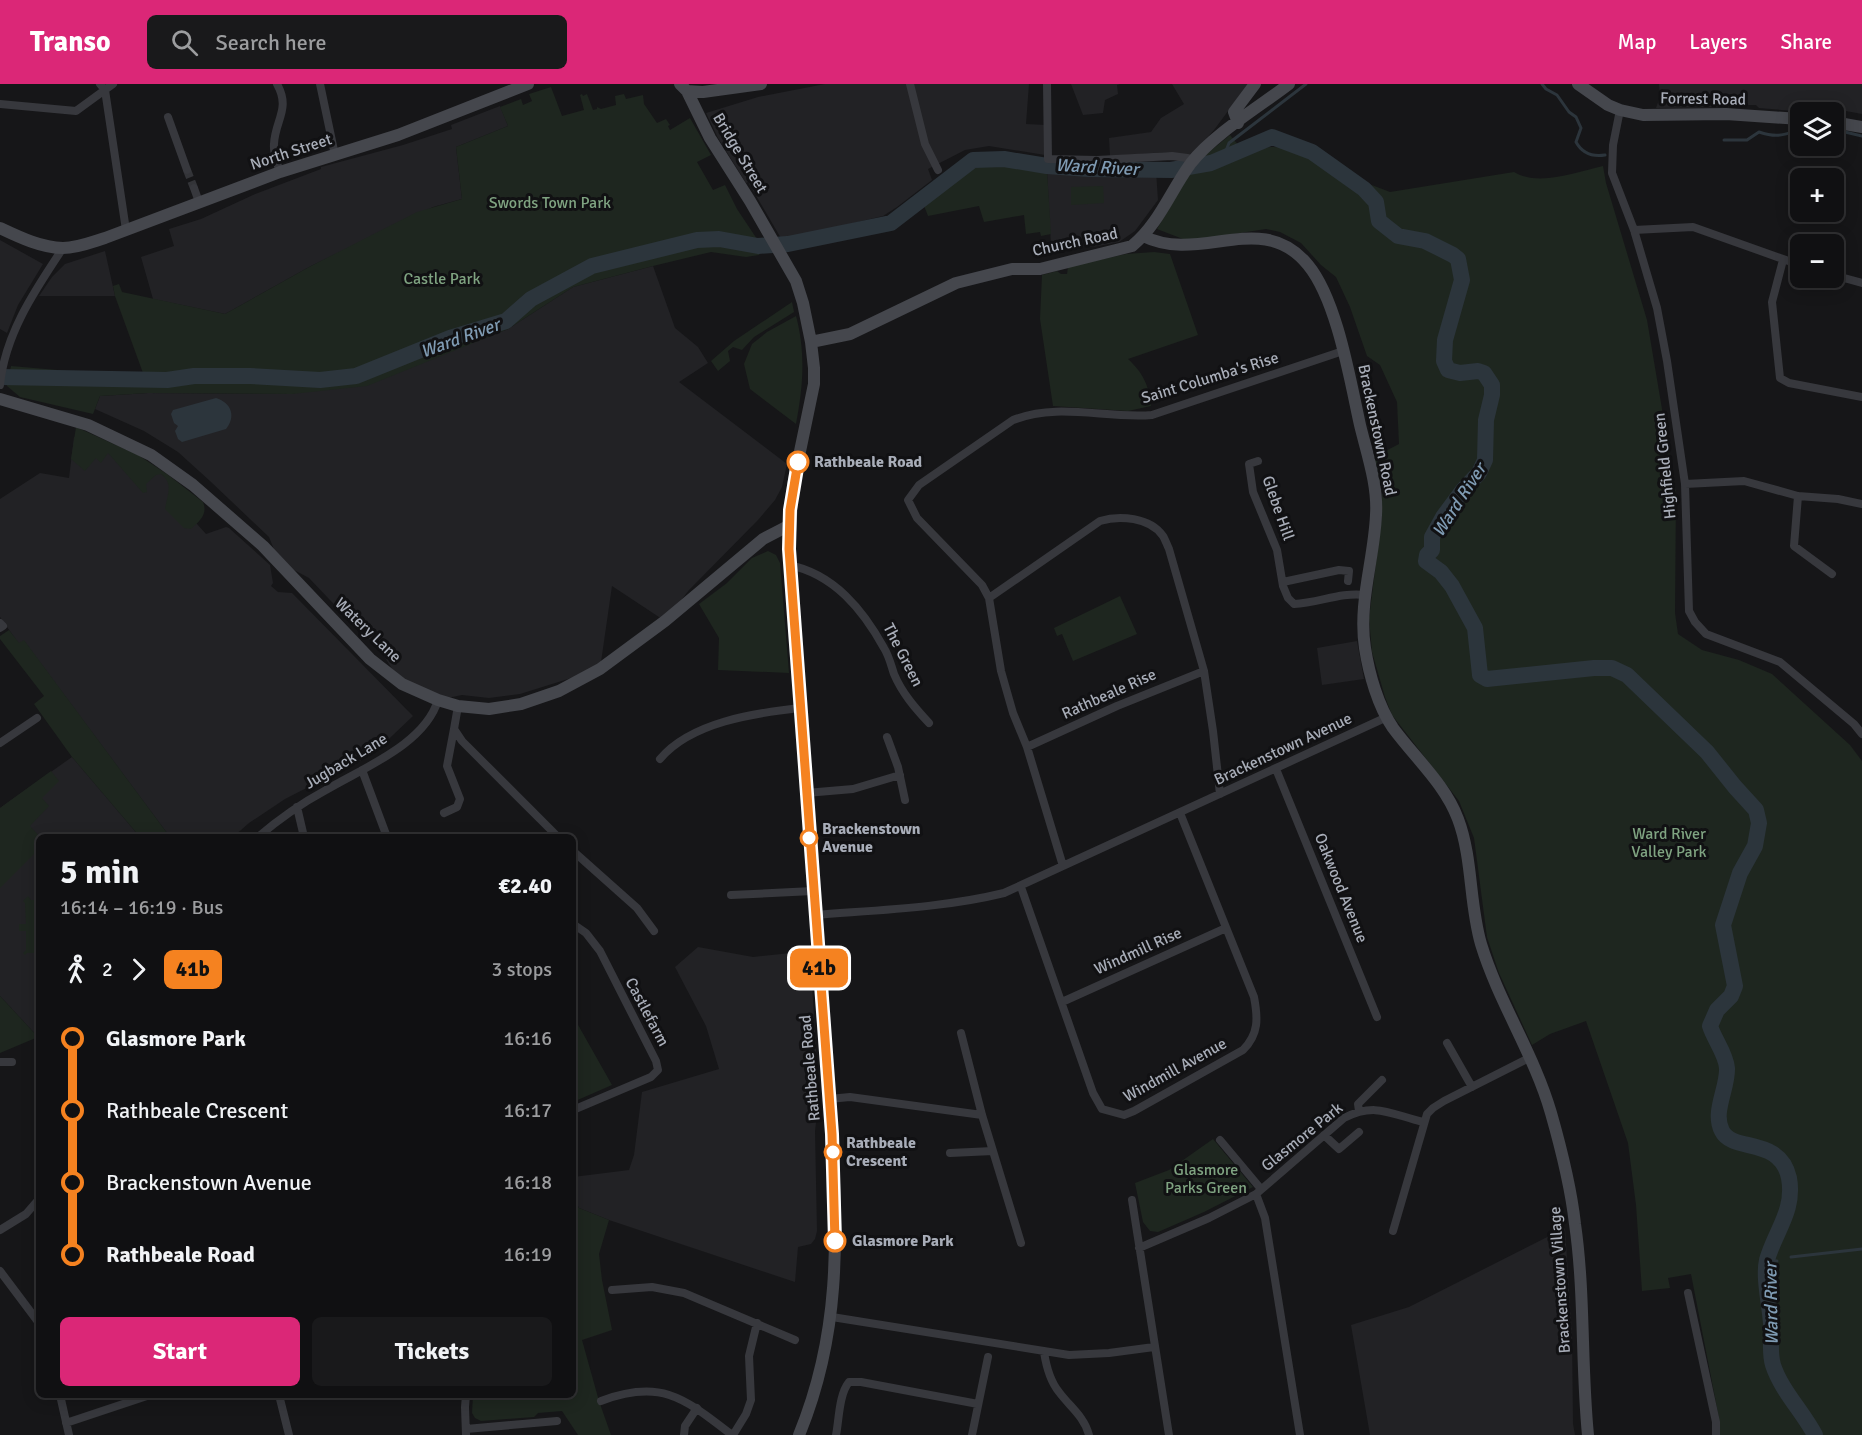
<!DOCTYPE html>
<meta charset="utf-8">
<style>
body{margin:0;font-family:Signika,sans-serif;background:#19191b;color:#f1f3f6;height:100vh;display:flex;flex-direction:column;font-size:22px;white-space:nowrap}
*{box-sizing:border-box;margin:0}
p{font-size:20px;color:#9c9d9f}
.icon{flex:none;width:33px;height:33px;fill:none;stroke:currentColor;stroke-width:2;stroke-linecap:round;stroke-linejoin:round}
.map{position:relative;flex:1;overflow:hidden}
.details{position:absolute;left:36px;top:750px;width:540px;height:564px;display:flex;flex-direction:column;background:#101012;border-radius:9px;box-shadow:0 3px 15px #0003,0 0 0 2px #303032}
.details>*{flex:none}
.badge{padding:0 12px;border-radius:9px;font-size:21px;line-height:39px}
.buttons{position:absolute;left:1790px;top:18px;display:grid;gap:12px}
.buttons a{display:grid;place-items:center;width:54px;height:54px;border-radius:9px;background:#101012;box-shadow:0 3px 15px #0003,0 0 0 2px #303032;font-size:30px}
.map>.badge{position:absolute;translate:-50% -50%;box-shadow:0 0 0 3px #fff}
.legs{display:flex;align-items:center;gap:9px;height:66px;padding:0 24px;font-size:20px}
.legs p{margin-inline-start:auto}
.overview{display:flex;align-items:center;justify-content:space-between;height:102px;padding:0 24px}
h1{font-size:33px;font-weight:700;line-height:45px}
.action{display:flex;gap:12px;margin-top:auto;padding:12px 24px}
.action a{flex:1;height:69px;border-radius:9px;background:#db2777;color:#fff;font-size:24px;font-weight:700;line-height:69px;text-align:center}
.action a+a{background:#19191b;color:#f1f3f6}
ul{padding:0 24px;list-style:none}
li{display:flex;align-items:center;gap:21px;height:72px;font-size:22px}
li i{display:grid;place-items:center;width:9px;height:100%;margin:0 8px;background:currentColor}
li i::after{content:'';width:15px;height:15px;margin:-8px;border:4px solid;border-radius:50%;background:#101012}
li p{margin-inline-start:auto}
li:first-child i{background:linear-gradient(#0000 50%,currentColor 0)}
li:last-child i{background:linear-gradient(currentColor 50%,#0000 0)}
header{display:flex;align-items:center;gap:36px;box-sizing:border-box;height:84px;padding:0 30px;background:#db2777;color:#fff}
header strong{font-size:28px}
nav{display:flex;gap:33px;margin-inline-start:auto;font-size:21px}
.search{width:420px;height:54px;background:#19191b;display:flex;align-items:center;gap:15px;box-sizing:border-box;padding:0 21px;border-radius:9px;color:#9c9d9f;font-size:22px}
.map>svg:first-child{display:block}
</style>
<header>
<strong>Transo</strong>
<div class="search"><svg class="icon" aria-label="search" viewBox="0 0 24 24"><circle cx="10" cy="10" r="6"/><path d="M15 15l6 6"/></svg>Search here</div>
<nav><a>Map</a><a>Layers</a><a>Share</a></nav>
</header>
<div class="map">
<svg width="1862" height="1351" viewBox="0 0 1862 1351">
<rect width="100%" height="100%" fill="#161618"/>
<path fill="#222225" d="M 825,0 L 1029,0 L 1026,40 L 1046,41 L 1045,71 L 989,62 L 965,66 L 928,85 L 932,96 L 897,123 L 883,132 L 782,156 L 751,103 L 748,98 L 746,99 L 718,54 L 706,29 L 758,13 Z
M 1071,0 L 1120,0 L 1117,1 L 1118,10 L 1105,16 L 1103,29 L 1083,31 Z
M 1172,0 L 1248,0 L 1214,46 L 1192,70 L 1182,71 L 1168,68 L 1110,72 L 1109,54 L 1151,48 L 1161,34 L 1184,20 Z
M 1659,0 L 1862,0 L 1862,30 L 1835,25 L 1793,27 L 1759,24 L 1756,21 L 1743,21 L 1741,23 L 1656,24 L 1660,13 Z
M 500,22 L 508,42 L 456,63 L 462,115 L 433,123 L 311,182 L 225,230 L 153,215 L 141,173 L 174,162 L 169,145 L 201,135 L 253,111 L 321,85 L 321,83 L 403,61 L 452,45 L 451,41 Z
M 1047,86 L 1156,87 L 1158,116 L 1135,147 L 1119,158 L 1093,163 L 1051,162 Z
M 0,156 L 43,180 L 18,221 L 7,249 L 0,245 Z
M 105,167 L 115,212 L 39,212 L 52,193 L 65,180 Z
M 653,182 L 675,244 L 698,263 L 708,279 L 679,298 L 787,380 L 782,403 L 775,416 L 758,436 L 689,506 L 665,537 L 612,502 L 600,585 L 520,610 L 489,614 L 462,611 L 438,616 L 402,600 L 378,563 L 349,536 L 309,494 L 279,478 L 269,453 L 210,397 L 178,368 L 144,347 L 95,325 L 100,312 L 148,309 L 292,310 L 490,252 L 508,245 L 573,203 Z
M 74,353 L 155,385 L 182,406 L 197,440 L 206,450 L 226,443 L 229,444 L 270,481 L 273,499 L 271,502 L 278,508 L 292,509 L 413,632 L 373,670 L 285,715 L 249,739 L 233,753 L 170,753 L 24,557 L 19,560 L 0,533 L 0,415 L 40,389 L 69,394 Z
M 1357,557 L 1364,595 L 1322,601 L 1317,564 Z
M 72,673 L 140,753 L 39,753 L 38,953 L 0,912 L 0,724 Z
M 698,863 L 753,873 L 810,867 L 819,1014 L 815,1047 L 817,1147 L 815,1155 L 811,1160 L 798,1163 L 795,1198 L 609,1136 L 579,1124 L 573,1113 L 573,1093 L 629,1086 L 634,1071 L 642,1008 L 719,985 L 706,942 L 675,883 Z
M 1565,1144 L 1572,1251 L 1573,1340 L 1575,1351 L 1370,1351 L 1351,1241 L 1409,1223 Z"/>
<path fill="#1e261f" d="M 551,3 L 562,32 L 584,26 L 580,11 L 582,10 L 583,12 L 587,10 L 593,26 L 597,25 L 597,23 L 601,25 L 616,21 L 615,12 L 624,10 L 626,15 L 643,11 L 644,20 L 657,39 L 666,35 L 670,41 L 668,42 L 670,46 L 690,34 L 711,71 L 697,78 L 713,106 L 725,101 L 737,125 L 763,164 L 759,171 L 746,173 L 711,168 L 653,182 L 573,203 L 508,245 L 367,302 L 292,310 L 148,309 L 100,312 L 93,330 L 20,313 L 7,302 L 11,282 L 104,290 L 143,289 L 115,212 L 113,202 L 119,200 L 122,208 L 225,230 L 311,182 L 417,128 L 462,115 L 456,63 L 508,42 L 500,23 L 521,15 L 523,21 L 532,17 L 529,10 Z
M 1230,51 L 1247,72 C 1252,69 1258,65 1264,64 C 1291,58 1318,81 1339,94 L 1357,92 L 1364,98 L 1390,108 L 1514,88 C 1539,103 1576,88 1603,82 L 1606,99 L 1647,236 L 1676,408 L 1675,529 L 1678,550 L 1702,566 L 1739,576 L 1772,590 L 1850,661 L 1862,677 L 1862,1351 L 1719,1351 L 1719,1334 L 1691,1190 L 1668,1194 L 1670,1204 L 1642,1207 L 1636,1121 L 1628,1059 L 1586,937 L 1550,950 L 1532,961 L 1499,889 L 1487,853 L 1474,754 L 1459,717 L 1392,631 L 1385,613 L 1372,568 L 1369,534 L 1382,432 L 1382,407 L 1374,373 L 1399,360 L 1397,318 L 1380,281 L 1367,272 L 1350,223 L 1336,193 L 1321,181 L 1301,159 L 1280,148 L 1266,145 L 1188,157 L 1157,145 L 1187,94 L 1203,73 Z
M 1003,79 L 1047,86 L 1051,150 L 1041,152 L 1040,148 L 1026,150 L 1024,131 L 984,138 L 979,122 L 928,132 L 923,119 C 937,107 952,91 969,84 C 980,80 992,80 1003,79 Z
M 1103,102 L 1104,119 L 1071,121 L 1071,103 Z
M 1154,168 L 1170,170 L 1198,251 L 1128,275 C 1143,289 1149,301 1151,322 L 1128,327 L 1053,322 L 1040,235 L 1042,191 L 1057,187 L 1061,190 L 1067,190 L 1068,183 L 1126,170 Z
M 792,218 L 794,228 L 754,253 L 742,266 L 733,263 L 728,267 L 730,277 L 718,287 L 711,277 L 734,257 Z
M 796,232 C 806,269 803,303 796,340 L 750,305 L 744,280 L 752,260 L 767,248 Z
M 76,343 L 138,371 L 167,390 L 203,418 C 208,430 200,437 191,445 L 184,444 L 165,425 C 167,411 174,400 161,390 L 156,391 L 146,400 L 147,408 L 143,409 L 108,369 L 101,379 L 96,374 L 85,387 L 71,375 Z
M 768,467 L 776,471 L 780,479 L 789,589 L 718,586 L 719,554 L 699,520 L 727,499 L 752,474 Z
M 1120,512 L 1137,550 L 1073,577 L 1062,550 L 1057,552 L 1054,544 Z
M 9,546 L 19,559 L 24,556 L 170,753 L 140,753 L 72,673 L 34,620 L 44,612 L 0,555 L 0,552 Z
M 51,687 L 59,697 L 42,714 L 49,722 L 30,742 L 40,753 L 39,765 L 0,804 L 0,724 Z
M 28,812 L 31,816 L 39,816 L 39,869 L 27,869 L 25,871 L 23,869 L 26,866 L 26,847 L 19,847 L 19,840 L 26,840 L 25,819 L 23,817 Z
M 0,912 L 38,953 L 0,969 Z
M 573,932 L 612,1001 L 573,1018 Z
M 1213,1055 L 1253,1103 L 1204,1128 L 1158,1148 L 1150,1147 L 1143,1138 L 1135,1099 L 1169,1086 Z
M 573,1113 L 579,1124 L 609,1136 L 599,1170 L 602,1196 L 612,1246 L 582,1256 L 599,1317 L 611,1351 L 578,1351 L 562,1327 L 538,1329 L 534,1333 L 481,1337 L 475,1334 L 472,1329 L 473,1311 L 573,1311 Z"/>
<path fill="#2c353c" d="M 216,314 C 232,319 236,333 226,345 L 182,358 L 178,355 L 175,347 L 178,342 L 174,339 L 171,330 L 173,326 Z"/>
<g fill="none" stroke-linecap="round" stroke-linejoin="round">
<path stroke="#2c353c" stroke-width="3" d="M 1542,0 L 1546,5 L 1557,11 L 1569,28 L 1576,33 L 1581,44 L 1576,58 C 1582,69 1592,73 1605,71
M 1833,52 L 1845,48 L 1862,52
M 1724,56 L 1747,56 L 1759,48 C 1777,54 1783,51 1800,46
M 1224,72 L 1229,59 L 1306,0
M 1791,1173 L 1862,1165
M 1767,1177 L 1777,1177"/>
<path stroke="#2c353c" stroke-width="16" d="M 0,293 L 167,296 L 194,292 L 250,292 L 320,296 L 356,292 L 450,254 L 506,237 L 531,215 L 592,182 L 697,156 L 719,155 L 758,162 L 788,160 L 891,139 L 973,76 L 1004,75 L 1047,82 L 1089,85 L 1171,86 L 1211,79 L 1272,53 L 1312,68 L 1364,105 L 1376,118 L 1379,137 L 1398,152 L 1425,157 L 1453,171 L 1458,175 L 1462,196 L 1445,256 L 1444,277 L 1448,286 L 1460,289 L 1478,287 L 1484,289 L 1492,301 L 1492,311 L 1486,336 L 1485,376 L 1479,389 L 1463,406 L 1443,433 L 1432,453 L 1432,466 L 1427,471 L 1426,477 L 1441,488 L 1452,502 L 1475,544 L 1480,591 L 1487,595 L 1594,584 L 1612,584 L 1627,591 L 1707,668 L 1735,703 L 1756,726 L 1759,739 L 1755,762 L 1740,789 L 1723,841 L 1735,902 L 1731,912 L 1717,926 L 1710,942 C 1714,955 1726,970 1727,984 C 1728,1004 1712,1028 1722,1047 C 1733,1069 1780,1052 1789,1094 C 1795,1127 1775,1147 1767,1176 C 1763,1193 1770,1222 1771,1240 C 1772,1253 1769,1268 1773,1281 C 1781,1306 1803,1328 1815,1351"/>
<path stroke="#333438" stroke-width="8" stroke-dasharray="8 4" stroke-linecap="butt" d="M 187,86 L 194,104"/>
<path stroke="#37383d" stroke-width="8" d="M 100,0 L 105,6 L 126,146
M 277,0 C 291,25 275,36 274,60 C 273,70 277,79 280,88
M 320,0 L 335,71
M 910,0 L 925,60 L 938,86
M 1047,0 L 1048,75 L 1097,76 L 1172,72 L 1195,75
M 0,20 L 76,27 L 113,0
M 1620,26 L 1613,61 L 1612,89 L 1634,146 L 1657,224 L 1667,277 L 1685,400 L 1689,527 L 1695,538 L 1706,550 L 1780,578 L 1854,640 L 1862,650
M 168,33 L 187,86
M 194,104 L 199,118
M 1634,146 L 1693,143 L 1800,181
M 1783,176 L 1772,218 L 1780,294 L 1789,299 L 1862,313
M 1833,191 L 1862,199
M 0,301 C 5,250 35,206 63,164
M 1258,377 L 1249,380 L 1253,408 L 1277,466 L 1283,502 L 1288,514 L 1294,520 C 1319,519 1340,508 1365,511
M 1685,400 L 1744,397 L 1798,412 L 1838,415 L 1862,420
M 1798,412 L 1794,462 L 1832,490
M 789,481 C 834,490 863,526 884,564 C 889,572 891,581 894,590 C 902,609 915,624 929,639
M 1283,498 L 1339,486 L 1349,487 L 1348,497
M 989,514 L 1100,437 C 1119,431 1150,433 1163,452 C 1165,455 1167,461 1169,465 L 1204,587 L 1213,647 L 1220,710
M 0,539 L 3,542 L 0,544
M 458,622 L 454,645 L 462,657 L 558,753
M 887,653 L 898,683 L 905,716
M 0,659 L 37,634
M 1027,663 L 1117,622 L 1204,587
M 660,675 C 691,638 755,629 800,624
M 1276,685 L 1377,933
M 362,686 L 387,753
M 806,709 L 853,705 L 900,691
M 297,723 L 304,753
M 444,729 L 457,723 L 460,715 L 447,682 L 454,645
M 258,753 C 279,735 302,719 326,706 C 363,684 425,660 438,616
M 573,767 L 637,824 L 654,847
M 1063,782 L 1027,663 L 1013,629 L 1001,587 L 989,514 L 982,501 L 917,434 L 908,416 L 919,401 L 1013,336 C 1059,318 1105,335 1152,331 L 1343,267
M 1021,803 L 1093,1009 L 1102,1025 L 1124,1031 L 1134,1027 L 1243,966 C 1259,950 1258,934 1254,913 L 1180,729
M 731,811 L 813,807
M 815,831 C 878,826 943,824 1004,809 L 1387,633
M 573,840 L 586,849 L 600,867 L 656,977 L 658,986 L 651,993 L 573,1026
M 1062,918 L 1226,844
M 961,949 L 982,1031 L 1021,1159
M 1447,959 L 1472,1003
M 0,978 L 12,978
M 829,1015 L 850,1013 L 982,1031
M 1359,1027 L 1358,1020 L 1382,996
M 1324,1051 L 1339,1065 L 1359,1048
M 1220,1056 L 1261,1105
M 950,1069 L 993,1067
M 1256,1110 L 1265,1134 L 1300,1351
M 1132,1116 L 1169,1351
M 0,1146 L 26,1130 L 39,1115
M 1393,1147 L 1427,1030 L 1433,1024 L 1444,1017 L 1529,974
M 1139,1164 L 1209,1134 L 1256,1110 L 1344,1034 C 1376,1018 1390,1030 1423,1038
M 0,1187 L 39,1239
M 612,1206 L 652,1203 L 684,1209 L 795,1256
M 1688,1209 L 1716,1338 L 1716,1351
M 832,1233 L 1069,1271 L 1109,1269 L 1154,1263
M 1044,1268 C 1046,1281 1050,1297 1059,1308 C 1070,1323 1084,1332 1089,1351
M 60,1311 L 69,1351
M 279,1311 L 289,1351
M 601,1317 C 662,1294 685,1315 732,1351
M 66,1339 L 150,1311
M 466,1345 L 557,1337
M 466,1351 L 465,1323 L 466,1311
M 684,1351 L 685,1342 L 697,1324
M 733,1351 L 746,1330 L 751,1316 L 749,1272 L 757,1239
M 836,1351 C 839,1336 839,1310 849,1298 L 861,1298 L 978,1320
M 972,1351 L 988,1273"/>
<path stroke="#45474d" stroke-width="12" d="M 680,0 L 687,7 L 710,54 L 750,117 L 796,197 L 803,219 L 811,258 L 814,284 L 814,300 L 793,401 L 789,465 L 832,1050 C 837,1158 841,1249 799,1351
M 1578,0 L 1608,21 L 1620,26 L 1643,31 L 1726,30 L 1800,35
M 687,7 L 703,8 L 761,0
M 1833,38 L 1862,43
M 1238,39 L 1234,28 L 1255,0
M 0,144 C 19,153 42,164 63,164 C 77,164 92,158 105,154 L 280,88 L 398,51 L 528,0
M 1143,152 C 1201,181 1262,124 1308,181 C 1337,216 1350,296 1360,341 C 1367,370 1378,401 1376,431 C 1374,476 1358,519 1365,564 C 1369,590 1378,622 1393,644 C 1415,674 1445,700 1458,735 C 1473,775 1469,819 1481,860 C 1499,919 1534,970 1551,1029 C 1561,1064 1571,1104 1575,1140 C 1585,1209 1581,1281 1588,1351
M 811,258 L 850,250 L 956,199 L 1012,185 L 1040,185 L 1132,162 C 1159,140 1171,106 1191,79 C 1214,50 1259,23 1289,0
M 0,315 L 88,341 L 151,371 L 193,401 L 263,462 L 370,575 L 402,600 L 438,616 L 458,622 L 489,625 L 521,620 L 559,607 L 600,585 L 665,537 L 763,455 L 790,441"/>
</g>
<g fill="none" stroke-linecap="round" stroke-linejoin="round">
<defs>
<path id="line-1" d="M 798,378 L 790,426 L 789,465 L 832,1050 L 835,1157"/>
</defs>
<use href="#line-1" stroke="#fff" stroke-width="14"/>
<use href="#line-1" stroke="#f58220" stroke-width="9"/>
</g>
<g fill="#fff" stroke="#f58220" stroke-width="3">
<circle cx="798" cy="378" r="10"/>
<circle cx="809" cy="754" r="8"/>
<circle cx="833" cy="1068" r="8"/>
<circle cx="835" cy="1157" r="10"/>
</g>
<g text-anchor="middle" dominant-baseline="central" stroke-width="6" stroke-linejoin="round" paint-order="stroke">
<g font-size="16" fill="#a8adb8" stroke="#111113">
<text transform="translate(1703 15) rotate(1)">Forrest Road</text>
<text transform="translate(291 68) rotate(-18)">North Street</text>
<text transform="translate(740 69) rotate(59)">Bridge Street</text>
<text transform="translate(1075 158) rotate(-12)">Church Road</text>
<text transform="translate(1210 294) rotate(-17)">Saint Columba's Rise</text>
<text transform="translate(1377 346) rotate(78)">Brackenstown Road</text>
<text transform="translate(1665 382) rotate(-96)">Highfield Green</text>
<text transform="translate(1278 424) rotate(71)">Glebe Hill</text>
<text transform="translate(368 546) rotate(44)">Watery Lane</text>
<text transform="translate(903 571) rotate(63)">The Green</text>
<text transform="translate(1109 610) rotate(-24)">Rathbeale Rise</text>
<text transform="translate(1283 665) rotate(-25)">Brackenstown Avenue</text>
<text transform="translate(346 677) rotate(-31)">Jugback Lane</text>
<text transform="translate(1341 804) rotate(68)">Oakwood Avenue</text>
<text transform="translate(1138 867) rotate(-24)">Windmill Rise</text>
<text transform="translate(647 928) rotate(62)">Castlefarm</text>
<text transform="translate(810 984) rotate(-95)">Rathbeale Road</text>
<text transform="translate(1175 986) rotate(-29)">Windmill Avenue</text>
<text transform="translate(1302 1053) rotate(-39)">Glasmore Park</text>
<text transform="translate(1560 1196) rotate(-94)">Brackenstown Village</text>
</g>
<g font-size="16" fill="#7fa381" stroke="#111113">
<text x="550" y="119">Swords Town Park</text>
<text x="442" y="195">Castle Park</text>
<text x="1669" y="750">Ward River<tspan x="1669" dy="18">Valley Park</tspan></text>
<text x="1206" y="1086">Glasmore<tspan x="1206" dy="18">Parks Green</tspan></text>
</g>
<g font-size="16" font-weight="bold" fill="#a8adb8" stroke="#111113" text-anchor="start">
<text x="814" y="378">Rathbeale Road</text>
<text x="822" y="745">Brackenstown<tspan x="822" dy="18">Avenue</tspan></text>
<text x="846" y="1059">Rathbeale<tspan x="846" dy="18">Crescent</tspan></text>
<text x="852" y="1157">Glasmore Park</text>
</g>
<g font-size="18" font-style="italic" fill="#7f9bb3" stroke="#111113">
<text transform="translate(1097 83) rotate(3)">Ward River</text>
<text transform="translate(460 254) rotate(-20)">Ward River</text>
<text transform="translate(1459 416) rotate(-57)">Ward River</text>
<text transform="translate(1771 1220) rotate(-91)">Ward River</text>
</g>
</g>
</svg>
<div class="buttons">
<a><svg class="icon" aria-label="layers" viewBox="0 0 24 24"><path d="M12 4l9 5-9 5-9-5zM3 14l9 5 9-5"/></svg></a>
<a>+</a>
<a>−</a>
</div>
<b class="badge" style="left:819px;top:884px;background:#f58220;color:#111">41b</b>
<section class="details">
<div class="overview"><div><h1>5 min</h1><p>16:14 – 16:19 · Bus</p></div><b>€2.40</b></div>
<div class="legs"><svg class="icon" aria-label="walk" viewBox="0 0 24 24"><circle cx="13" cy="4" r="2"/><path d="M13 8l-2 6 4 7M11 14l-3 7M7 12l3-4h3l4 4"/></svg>2<svg class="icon" aria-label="forward" viewBox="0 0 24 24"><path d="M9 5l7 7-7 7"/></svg><b class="badge" style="background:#f58220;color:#111">41b</b><p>3 stops</p></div>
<ul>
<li><i style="color:#f58220"></i><b>Glasmore Park</b><p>16:16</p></li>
<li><i style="color:#f58220"></i><span>Rathbeale Crescent</span><p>16:17</p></li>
<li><i style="color:#f58220"></i><span>Brackenstown Avenue</span><p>16:18</p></li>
<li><i style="color:#f58220"></i><b>Rathbeale Road</b><p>16:19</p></li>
</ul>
<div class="action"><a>Start</a><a>Tickets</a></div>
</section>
</div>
